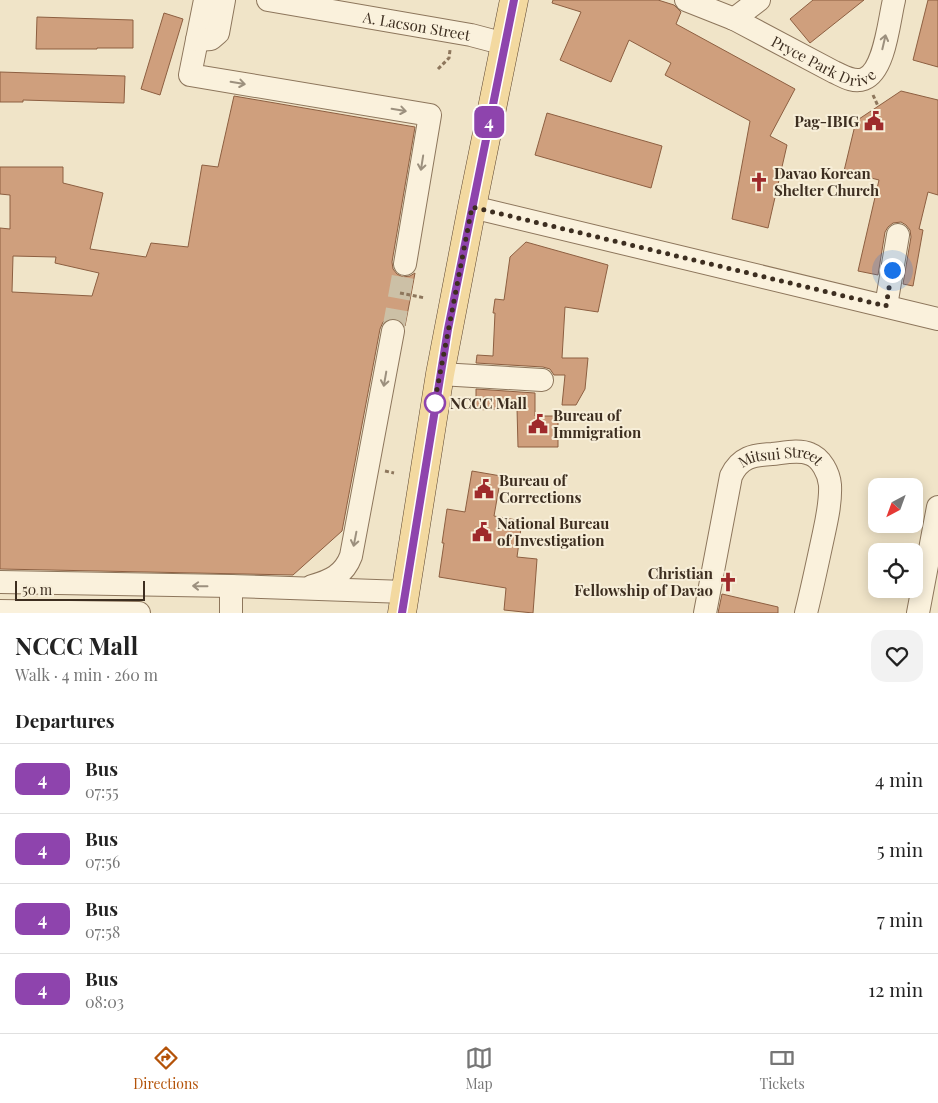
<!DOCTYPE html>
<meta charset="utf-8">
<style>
body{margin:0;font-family:"Playfair Display",serif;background:#f2f2f2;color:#222;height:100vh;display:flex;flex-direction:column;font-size:19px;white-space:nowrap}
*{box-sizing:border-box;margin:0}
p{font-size:16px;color:#767676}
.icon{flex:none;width:28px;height:28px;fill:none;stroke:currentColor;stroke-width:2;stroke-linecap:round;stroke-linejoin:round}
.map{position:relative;height:613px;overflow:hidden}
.panel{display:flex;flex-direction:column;background:#fff;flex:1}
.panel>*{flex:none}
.badge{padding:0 10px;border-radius:8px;font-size:18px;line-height:32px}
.needle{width:32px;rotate:221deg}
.buttons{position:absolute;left:868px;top:478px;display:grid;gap:10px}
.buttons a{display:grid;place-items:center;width:55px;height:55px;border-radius:10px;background:#fff;box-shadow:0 2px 12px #0003;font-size:25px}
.scale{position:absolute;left:15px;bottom:12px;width:130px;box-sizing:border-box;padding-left:5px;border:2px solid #3d2e20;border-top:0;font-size:14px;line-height:18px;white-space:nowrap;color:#3d2e20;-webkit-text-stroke:4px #f7eed8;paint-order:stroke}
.you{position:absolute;width:25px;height:25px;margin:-12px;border:4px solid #fff;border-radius:50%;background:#1a73e8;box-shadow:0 0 0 8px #1a73e833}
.map>.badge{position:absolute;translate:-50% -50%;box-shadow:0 0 0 2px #fff}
h2{padding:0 15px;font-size:19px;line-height:45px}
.round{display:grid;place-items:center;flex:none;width:52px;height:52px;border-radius:15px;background:#f2f2f2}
.summary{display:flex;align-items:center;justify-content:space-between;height:85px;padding:0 15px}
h1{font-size:24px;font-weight:700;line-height:38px}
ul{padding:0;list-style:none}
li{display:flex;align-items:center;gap:15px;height:70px;padding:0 15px;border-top:1px solid #e0e0e0}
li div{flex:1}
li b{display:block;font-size:19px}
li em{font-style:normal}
li .badge{min-width:55px;font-weight:700;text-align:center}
.tab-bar{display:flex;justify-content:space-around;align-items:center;height:70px;border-top:1px solid #e0e0e0;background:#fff;font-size:14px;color:#767676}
.tab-bar a{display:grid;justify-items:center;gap:2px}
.tab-bar .current{color:#b45309}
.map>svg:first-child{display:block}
</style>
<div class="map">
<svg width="938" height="613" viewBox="0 0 938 613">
<rect width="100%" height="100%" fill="#f0e4c8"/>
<path fill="#cf9f7d" stroke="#8d5f41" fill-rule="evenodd" d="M 553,0 L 658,0 L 674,5 L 681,12 L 676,24 L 795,89 L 770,136 L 787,145 L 768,228 L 732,219 L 750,121 L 665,75 L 671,63 L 629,40 L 611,82 L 560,60 L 581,12 L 552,3 Z
M 813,0 L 864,0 L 810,43 L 790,19 Z
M 928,0 L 938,0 L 938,67 L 913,60 Z
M 164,13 L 183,19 L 160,95 L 141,89 Z
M 37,17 L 133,20 L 133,48 L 97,48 L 97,49 L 36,49 Z
M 0,72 L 125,76 L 124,103 L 23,100 L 23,102 L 0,102 Z
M 901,91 L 938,100 L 938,195 L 928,192 L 919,229 L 923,230 L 913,286 L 903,284 L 911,237 L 910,230 L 906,225 L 901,222 L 893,223 L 888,227 L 885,232 L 878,275 L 858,271 L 879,180 L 844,171 L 856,121 Z
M 234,96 L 415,127 L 392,262 L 393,269 L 397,274 L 403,277 L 410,276 L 415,273 L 410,300 L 405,326 L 401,321 L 396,318 L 389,319 L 383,322 L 380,329 L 342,531 L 293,575 L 0,569 L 0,228 L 10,229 L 10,195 L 0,194 L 0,167 L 63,167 L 63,183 L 103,193 L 90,249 L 146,257 L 151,243 L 188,247 L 202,165 L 218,167 ZM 13,256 L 56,257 L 55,263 L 99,273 L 92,296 L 12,292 Z
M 547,113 L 662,146 L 651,188 L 535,155 Z
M 526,242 L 608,265 L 598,312 L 565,307 L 562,358 L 588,358 L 585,389 L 576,405 L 562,405 L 565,375 L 554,375 L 550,369 L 543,367 L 476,363 L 477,355 L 493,356 L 495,313 L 493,313 L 495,299 L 504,300 L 510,257 Z
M 476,389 L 535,393 L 535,416 L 558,416 L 558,447 L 518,447 L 517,408 L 476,410 Z
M 472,471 L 501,476 L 494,516 L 522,521 L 517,557 L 537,559 L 533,613 L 504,610 L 506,588 L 439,577 L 444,543 L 442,543 L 447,509 L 465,512 Z
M 722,594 L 778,607 L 778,613 L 718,613 Z"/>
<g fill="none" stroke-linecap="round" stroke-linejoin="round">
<path stroke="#ccc0a6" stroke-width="22" stroke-dasharray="22 11" stroke-linecap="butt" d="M 393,331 L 405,264"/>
<defs>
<g id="minor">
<path d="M 205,0 L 190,75 L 430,115 L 405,264"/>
<path id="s1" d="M 268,0 L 471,35 L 505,44"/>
<path id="s2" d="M 686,0 L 734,19 L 834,72 C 843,76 853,83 864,79 C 885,71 889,20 894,0"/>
<path d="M 734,19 L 759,0"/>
<path d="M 197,40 L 211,39 L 218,33 L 224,0"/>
<path d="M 472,207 L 938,319"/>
<path d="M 886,306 L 898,235"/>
<path d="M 440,374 L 542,380"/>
<path d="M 0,582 L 231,586 L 405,592"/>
<path d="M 312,586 C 330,581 344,575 351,556 L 393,331"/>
<path d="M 0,611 L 139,613"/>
<path d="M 231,613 L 231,586"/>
<path id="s3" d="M 705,613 L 731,476 C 740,457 753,455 772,454 C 783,453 799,449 810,454 C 821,458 829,473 830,485 C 831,504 826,523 822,542 C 817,565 812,589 806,613"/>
<path d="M 918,613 L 938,507"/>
</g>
<path id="major" d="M 402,613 L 440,374 L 472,207 L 514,0"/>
</defs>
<use href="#minor" stroke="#8d765c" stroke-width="24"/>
<use href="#major" stroke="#5b4430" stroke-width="29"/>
<path stroke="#8d765c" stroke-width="3" stroke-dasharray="4 2.5" stroke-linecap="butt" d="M 438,69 L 449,58 L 450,50
M 873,95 L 878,106
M 400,293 L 425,298
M 385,471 L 394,473"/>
<use href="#minor" stroke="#faf1dc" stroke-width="22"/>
<use href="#major" stroke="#f3d9a0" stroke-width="28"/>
</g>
<defs><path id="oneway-shaft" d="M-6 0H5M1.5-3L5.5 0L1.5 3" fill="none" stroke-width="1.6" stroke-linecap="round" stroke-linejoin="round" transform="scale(1.25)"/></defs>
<g stroke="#9c907e">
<use href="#oneway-shaft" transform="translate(884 42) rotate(-77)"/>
<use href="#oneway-shaft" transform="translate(238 83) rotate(9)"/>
<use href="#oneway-shaft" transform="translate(399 110) rotate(9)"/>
<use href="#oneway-shaft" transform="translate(422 163) rotate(99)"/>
<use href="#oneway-shaft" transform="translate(385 379) rotate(100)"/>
<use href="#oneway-shaft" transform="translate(355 539) rotate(101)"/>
<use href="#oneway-shaft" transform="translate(200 586) rotate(-179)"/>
</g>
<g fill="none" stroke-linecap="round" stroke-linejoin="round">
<defs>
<path id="line" d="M 402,613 L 448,329 L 514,0"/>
</defs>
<use href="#line" stroke="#fff" stroke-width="11"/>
<use href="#line" stroke="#8e44ad" stroke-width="8"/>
<path stroke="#3d2e20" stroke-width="5" stroke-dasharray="0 9" d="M 435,403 L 434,405 L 472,207 L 886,306 L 892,270"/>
</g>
<defs>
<symbol id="civic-bare" viewBox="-9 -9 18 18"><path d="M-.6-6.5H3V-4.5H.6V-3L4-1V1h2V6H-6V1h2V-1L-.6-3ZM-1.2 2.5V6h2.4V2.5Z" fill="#9e2a2b" stroke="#f7eed8" stroke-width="2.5" paint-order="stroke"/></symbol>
<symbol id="church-bare" viewBox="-9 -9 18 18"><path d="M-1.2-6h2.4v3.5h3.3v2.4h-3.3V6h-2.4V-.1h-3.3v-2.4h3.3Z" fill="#9e2a2b" stroke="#f7eed8" stroke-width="2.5" paint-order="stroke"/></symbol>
</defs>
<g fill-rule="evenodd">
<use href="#civic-bare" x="860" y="107" width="28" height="28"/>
<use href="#church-bare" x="745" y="168" width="28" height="28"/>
<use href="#civic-bare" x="524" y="410" width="28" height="28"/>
<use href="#civic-bare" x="470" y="475" width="28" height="28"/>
<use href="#civic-bare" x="468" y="518" width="28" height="28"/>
<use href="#church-bare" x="714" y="568" width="28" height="28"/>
</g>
<circle fill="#fff" stroke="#8e44ad" stroke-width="2.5" cx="435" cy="403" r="10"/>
<g text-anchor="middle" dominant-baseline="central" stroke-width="4" stroke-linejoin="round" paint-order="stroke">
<g font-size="15" fill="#3d2e20" stroke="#f7eed8">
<text stroke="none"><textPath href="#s1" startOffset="151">A. Lacson Street</textPath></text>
<text stroke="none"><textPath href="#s2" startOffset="152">Pryce Park Drive</textPath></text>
<text stroke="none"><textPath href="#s3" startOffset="198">Mitsui Street</textPath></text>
</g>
<g font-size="15" font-weight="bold" fill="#3d2e20" stroke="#f7eed8" text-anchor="start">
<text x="859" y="121" text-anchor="end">Pag-IBIG</text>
<text x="774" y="173">Davao Korean<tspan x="774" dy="17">Shelter Church</tspan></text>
<text x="553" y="415">Bureau of<tspan x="553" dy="17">Immigration</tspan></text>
<text x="499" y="480">Bureau of<tspan x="499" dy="17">Corrections</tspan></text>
<text x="497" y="523">National Bureau<tspan x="497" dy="17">of Investigation</tspan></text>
<text x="713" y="573" text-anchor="end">Christian<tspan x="713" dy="17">Fellowship of Davao</tspan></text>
</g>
<g font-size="15" font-weight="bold" fill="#3d2e20" stroke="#f7eed8" text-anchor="start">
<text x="450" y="403">NCCC Mall</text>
</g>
</g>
</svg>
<div class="buttons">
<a><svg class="needle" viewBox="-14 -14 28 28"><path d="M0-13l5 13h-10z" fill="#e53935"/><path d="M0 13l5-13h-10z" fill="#767676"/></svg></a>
<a><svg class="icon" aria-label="locate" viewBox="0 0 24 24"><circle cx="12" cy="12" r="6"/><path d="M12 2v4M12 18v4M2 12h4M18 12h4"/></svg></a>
</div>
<div class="scale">50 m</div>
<div class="you" style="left:892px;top:270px"></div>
<b class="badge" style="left:489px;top:122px;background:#8e44ad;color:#fff">4</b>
</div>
<section class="panel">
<div class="summary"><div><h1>NCCC Mall</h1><p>Walk · 4 min · 260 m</p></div><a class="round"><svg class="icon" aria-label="heart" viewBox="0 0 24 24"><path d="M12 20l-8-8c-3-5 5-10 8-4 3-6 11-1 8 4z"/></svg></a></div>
<h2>Departures</h2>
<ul>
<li><span class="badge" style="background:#8e44ad;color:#fff">4</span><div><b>Bus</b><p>07:55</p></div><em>4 min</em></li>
<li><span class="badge" style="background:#8e44ad;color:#fff">4</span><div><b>Bus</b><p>07:56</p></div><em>5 min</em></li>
<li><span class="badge" style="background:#8e44ad;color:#fff">4</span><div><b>Bus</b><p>07:58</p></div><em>7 min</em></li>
<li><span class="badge" style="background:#8e44ad;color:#fff">4</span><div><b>Bus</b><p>08:03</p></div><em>12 min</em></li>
</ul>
</section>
<nav class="tab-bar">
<a class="current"><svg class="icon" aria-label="directions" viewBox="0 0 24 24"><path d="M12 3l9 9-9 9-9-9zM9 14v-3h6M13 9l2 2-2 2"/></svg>Directions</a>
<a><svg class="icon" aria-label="map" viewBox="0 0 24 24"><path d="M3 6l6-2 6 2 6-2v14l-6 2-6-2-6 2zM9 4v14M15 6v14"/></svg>Map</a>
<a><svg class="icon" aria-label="tickets" viewBox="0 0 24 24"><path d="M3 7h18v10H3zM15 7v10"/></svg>Tickets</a>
</nav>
